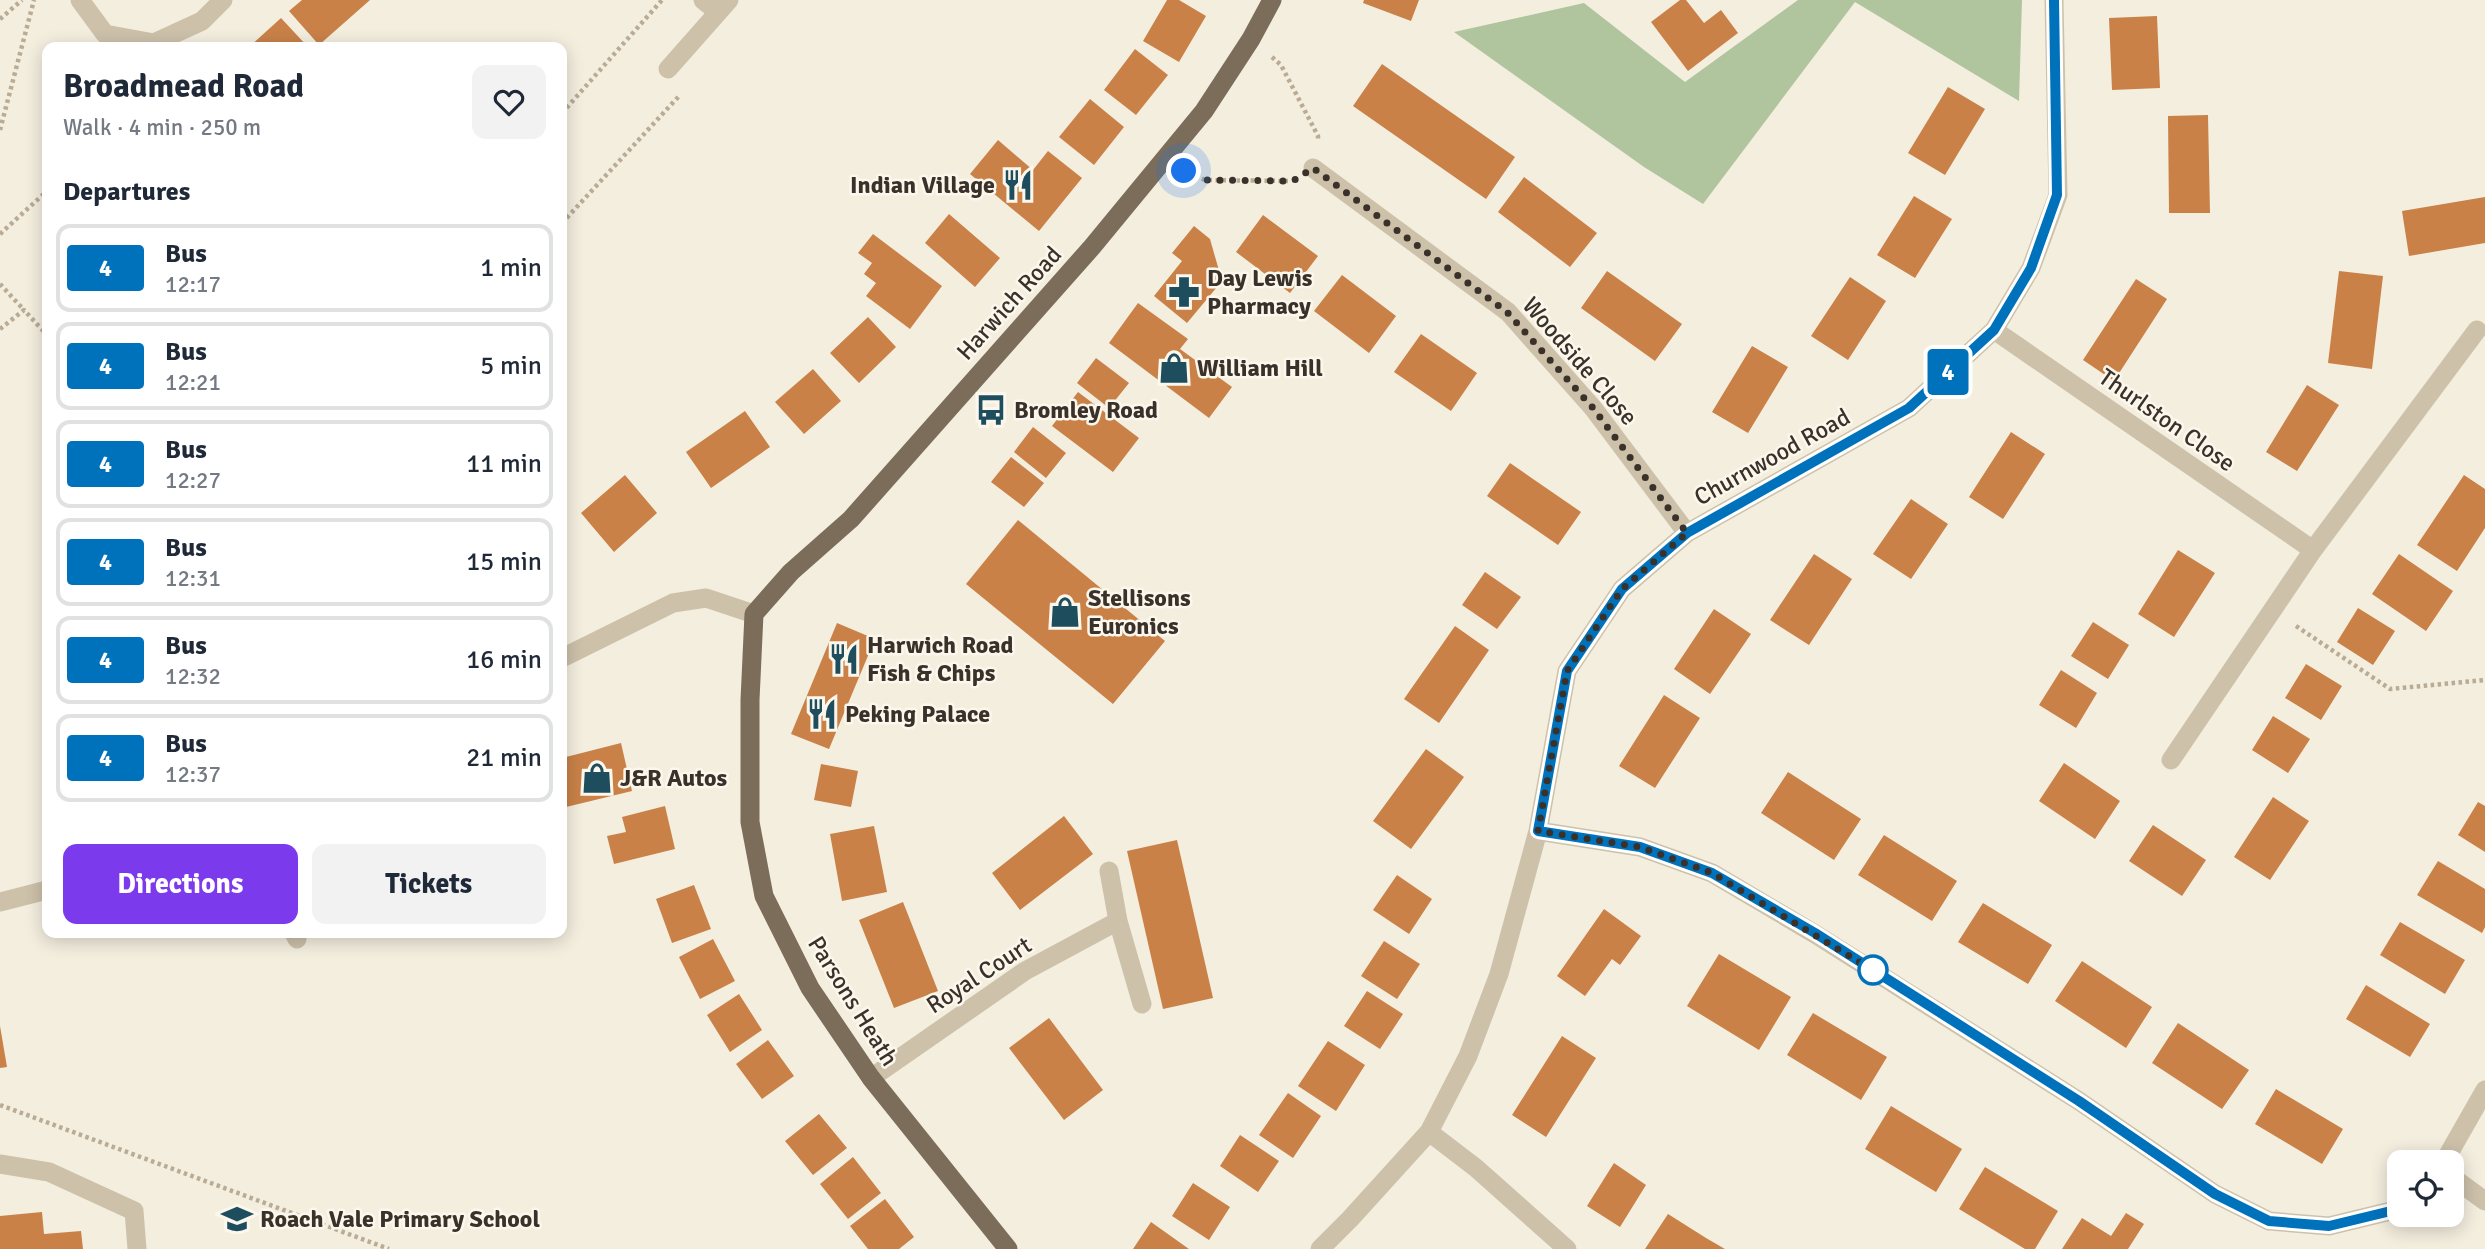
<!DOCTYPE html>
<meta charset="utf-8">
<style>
body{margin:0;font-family:Signika,sans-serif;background:#f2f2f3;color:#1f2937;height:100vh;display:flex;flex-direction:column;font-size:26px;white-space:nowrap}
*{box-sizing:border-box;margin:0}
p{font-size:23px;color:#747a83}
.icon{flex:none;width:38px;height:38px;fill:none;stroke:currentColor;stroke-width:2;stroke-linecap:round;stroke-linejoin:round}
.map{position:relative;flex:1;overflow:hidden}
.panel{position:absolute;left:42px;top:42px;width:525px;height:896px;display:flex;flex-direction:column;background:#fff;border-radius:14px;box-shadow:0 4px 18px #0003}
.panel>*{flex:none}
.badge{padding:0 14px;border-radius:5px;font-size:24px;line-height:46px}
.controls{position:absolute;left:2387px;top:1150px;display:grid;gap:14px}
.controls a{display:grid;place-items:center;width:77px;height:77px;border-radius:14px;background:#fff;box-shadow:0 4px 18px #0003;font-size:35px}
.you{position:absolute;width:35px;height:35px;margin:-18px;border:5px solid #fff;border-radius:50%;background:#1a73e8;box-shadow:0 0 0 10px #1a73e833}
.map>.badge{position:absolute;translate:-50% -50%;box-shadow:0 0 0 4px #fff}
h2{padding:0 21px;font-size:26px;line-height:63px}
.round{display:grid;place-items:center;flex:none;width:74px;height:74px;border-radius:14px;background:#f2f2f3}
.headline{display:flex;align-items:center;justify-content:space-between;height:119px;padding:0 21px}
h1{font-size:33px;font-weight:700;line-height:52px}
.cta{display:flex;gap:14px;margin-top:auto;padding:14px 21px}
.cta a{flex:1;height:80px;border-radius:14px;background:#7c3aed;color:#fff;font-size:28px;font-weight:700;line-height:80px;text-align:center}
.cta a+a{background:#f2f2f3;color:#1f2937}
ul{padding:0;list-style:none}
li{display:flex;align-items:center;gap:21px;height:88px;margin:0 14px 10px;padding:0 7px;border:4px solid #e0e1e3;border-radius:14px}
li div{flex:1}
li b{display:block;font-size:26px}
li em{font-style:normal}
li .badge{min-width:77px;font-weight:700;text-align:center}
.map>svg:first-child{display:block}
</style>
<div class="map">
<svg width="2485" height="1249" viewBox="0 0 2485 1249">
<rect width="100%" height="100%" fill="#f4eedf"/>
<path fill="#b0c49e" d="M 1798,0 L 2022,0 L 2019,101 L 1855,2 L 1703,204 L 1644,167 L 1454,32 L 1584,3 L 1685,82 Z"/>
<path fill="#c98148" d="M 302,0 L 370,0 L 319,45 L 289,11 Z
M 1167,0 L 1179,0 L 1206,16 L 1179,62 L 1143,41 Z
M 1364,0 L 1419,0 L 1411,21 L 1363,3 Z
M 1680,0 L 1686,0 L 1704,23 L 1721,10 L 1738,33 L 1688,71 L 1651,22 Z
M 2157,16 L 2160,88 L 2112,90 L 2109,18 Z
M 281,18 L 308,47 L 249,47 Z
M 1135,49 L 1168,75 L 1136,115 L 1104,90 Z
M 1382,64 L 1515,157 L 1486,199 L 1353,106 Z
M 1948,87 L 1985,109 L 1945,175 L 1908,153 Z
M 1090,99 L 1124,127 L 1094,165 L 1059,137 Z
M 2208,115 L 2210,213 L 2169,213 L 2168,116 Z
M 998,140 L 1033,170 L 1048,151 L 1082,178 L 1039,231 L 970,174 Z
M 1524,177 L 1597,233 L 1570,267 L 1498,212 Z
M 1914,196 L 1952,219 L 1915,278 L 1877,255 Z
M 2485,197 L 2485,243 L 2409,256 L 2402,211 Z
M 949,214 L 1000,258 L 975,287 L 925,243 Z
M 1263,215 L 1318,256 L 1290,293 L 1236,252 Z
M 1194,226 L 1210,239 L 1222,281 L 1187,323 L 1154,296 L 1182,261 L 1172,253 Z
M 873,234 L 942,286 L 910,329 L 866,296 L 876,283 L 864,274 L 872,263 L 858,253 Z
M 1607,271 L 1682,324 L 1655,361 L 1581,308 Z
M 2339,271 L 2383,276 L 2372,369 L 2328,363 Z
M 1342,275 L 1396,316 L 1369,353 L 1314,311 Z
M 1850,277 L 1886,301 L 1848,360 L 1811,336 Z
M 2136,279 L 2167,299 L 2114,381 L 2083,360 Z
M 1138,303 L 1188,339 L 1180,349 L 1232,387 L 1209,418 L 1109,343 Z
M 868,317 L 896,347 L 859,383 L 830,353 Z
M 1421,334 L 1477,373 L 1451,411 L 1394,372 Z
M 1752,346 L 1788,367 L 1748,433 L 1712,412 Z
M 1096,358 L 1129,383 L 1109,408 L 1077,383 Z
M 813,369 L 841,401 L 804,434 L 775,402 Z
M 2307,385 L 2339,405 L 2297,471 L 2266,452 Z
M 1078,392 L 1139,438 L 1113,472 L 1052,426 Z
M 745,411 L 770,447 L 711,488 L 686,452 Z
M 1033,427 L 1066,453 L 1046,478 L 1014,452 Z
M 2011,432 L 2045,454 L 2003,519 L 1969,497 Z
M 1011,457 L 1044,483 L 1024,507 L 991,482 Z
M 1510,463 L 1581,512 L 1558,545 L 1487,496 Z
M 625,475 L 657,513 L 614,552 L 581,513 Z
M 2464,475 L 2485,489 L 2485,528 L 2457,571 L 2417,545 Z
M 1911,499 L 1948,524 L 1911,579 L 1873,554 Z
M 1018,520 L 1165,641 L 1113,704 L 966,584 Z
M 2178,550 L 2215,573 L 2174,637 L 2138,614 Z
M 1814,554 L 1852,579 L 1809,645 L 1770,620 Z
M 2399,554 L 2453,591 L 2426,631 L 2372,594 Z
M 1485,572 L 1521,597 L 1497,629 L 1462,605 Z
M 2358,608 L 2395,631 L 2373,665 L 2337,642 Z
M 1714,609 L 1751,634 L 1710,694 L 1674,669 Z
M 2093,622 L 2129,645 L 2108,679 L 2071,656 Z
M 837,623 L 875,639 L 829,749 L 791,734 Z
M 1455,626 L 1489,650 L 1439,723 L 1404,699 Z
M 2306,664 L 2342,686 L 2321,720 L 2285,698 Z
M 2061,670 L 2097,693 L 2076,728 L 2039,705 Z
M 1664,695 L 1700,718 L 1655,788 L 1619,766 Z
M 2273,716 L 2310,739 L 2288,773 L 2252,750 Z
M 621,743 L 632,791 L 562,808 L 562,758 Z
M 1426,749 L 1464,777 L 1411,849 L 1373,821 Z
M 2064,763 L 2120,801 L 2095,839 L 2039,801 Z
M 821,764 L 858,771 L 851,807 L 814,800 Z
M 1788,772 L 1861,819 L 1834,860 L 1761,813 Z
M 2273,797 L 2309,821 L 2270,880 L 2234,857 Z
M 2478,802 L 2485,806 L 2485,852 L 2458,835 Z
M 665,806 L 675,849 L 614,864 L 607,836 L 626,832 L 622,817 Z
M 1064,816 L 1093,854 L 1020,910 L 992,873 Z
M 2153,825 L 2206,860 L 2182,896 L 2129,861 Z
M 874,826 L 887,892 L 842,901 L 830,834 Z
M 1884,835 L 1957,881 L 1932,921 L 1858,875 Z
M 1177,840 L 1213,998 L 1163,1009 L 1127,851 Z
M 2438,861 L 2485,889 L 2485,927 L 2482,933 L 2417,895 Z
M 1397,875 L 1432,899 L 1409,934 L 1373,910 Z
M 694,885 L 711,929 L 672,943 L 656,899 Z
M 903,902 L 938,991 L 894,1008 L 859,920 Z
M 1983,903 L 2052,945 L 2028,984 L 1958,942 Z
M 1604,909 L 1641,936 L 1620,965 L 1612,959 L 1585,996 L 1557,976 Z
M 2400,922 L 2465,960 L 2445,994 L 2380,955 Z
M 713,939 L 735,981 L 700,999 L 679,957 Z
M 1384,941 L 1420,964 L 1397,999 L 1361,976 Z
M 1719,954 L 1791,997 L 1759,1050 L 1687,1006 Z
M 2082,961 L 2152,1007 L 2126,1048 L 2055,1001 Z
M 2366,985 L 2430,1024 L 2410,1057 L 2346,1019 Z
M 1367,991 L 1403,1014 L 1380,1049 L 1344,1026 Z
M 739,994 L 762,1030 L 730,1052 L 707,1015 Z
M 1813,1013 L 1887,1057 L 1861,1100 L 1787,1055 Z
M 1049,1018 L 1103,1090 L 1064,1120 L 1009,1048 Z
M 2178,1023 L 2249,1070 L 2222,1109 L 2152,1063 Z
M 0,1026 L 7,1067 L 0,1068 Z
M 1562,1036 L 1596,1058 L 1546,1137 L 1512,1115 Z
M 768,1040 L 794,1076 L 762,1099 L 736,1064 Z
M 1328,1041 L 1365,1065 L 1336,1111 L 1298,1086 Z
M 2276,1089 L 2343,1129 L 2322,1164 L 2255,1124 Z
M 1288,1093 L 1321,1116 L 1293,1158 L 1259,1135 Z
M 1891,1106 L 1962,1149 L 1936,1192 L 1865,1149 Z
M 819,1114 L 847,1148 L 813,1175 L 785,1141 Z
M 1240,1135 L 1279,1161 L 1258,1192 L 1220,1166 Z
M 853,1157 L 881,1193 L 848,1219 L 820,1184 Z
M 1614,1163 L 1646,1185 L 1620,1227 L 1587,1206 Z
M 1985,1167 L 2058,1211 L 2035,1249 L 2025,1249 L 1959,1209 Z
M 1193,1183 L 1230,1207 L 1209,1240 L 1172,1216 Z
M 885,1199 L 914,1237 L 899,1249 L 868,1249 L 850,1226 Z
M 42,1212 L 44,1234 L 81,1231 L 83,1249 L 0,1249 L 0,1216 Z
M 2126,1213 L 2144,1224 L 2128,1249 L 2062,1249 L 2082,1218 L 2111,1236 Z
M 1668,1214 L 1706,1238 L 1725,1249 L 1645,1249 Z
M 1151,1222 L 1189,1249 L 1133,1249 Z"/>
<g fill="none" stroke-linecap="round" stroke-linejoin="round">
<path stroke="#b9ab94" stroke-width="4.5" stroke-dasharray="3.5 3.5" stroke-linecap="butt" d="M 0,19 L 22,0
M 1272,57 L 1281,65 L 1318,136 L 1318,140
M 562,113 L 662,0
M 0,130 L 34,0
M 1189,173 L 1205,180 L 1288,181
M 562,223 L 680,95
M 0,234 L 47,191
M 0,284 L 24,310
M 0,329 L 24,310 L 47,335
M 2296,626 L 2390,689 L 2485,680
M 0,1105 L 389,1249"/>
<path stroke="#cdc1aa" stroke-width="19" d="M 294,933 L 297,939
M 0,1164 L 49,1172 L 134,1211 L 137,1249"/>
<path stroke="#cdc1aa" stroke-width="19" d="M 80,0 L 105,34 L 154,43 L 202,21 L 223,0
M 703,0 L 718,12
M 668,69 L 729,0
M 1313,168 L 1508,312 L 1593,408 L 1687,533
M 1994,330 L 2313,550
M 2171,760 L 2313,550 L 2477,330
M 1538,831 L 1640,847 L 1712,873 L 1815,934 L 2079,1101 L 2215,1194 L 2269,1221 L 2329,1226 L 2395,1210 L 2399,1206
M 1109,871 L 1118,921 L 1142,1004
M 871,1078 L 1025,971 L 1118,921
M 1429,1132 L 1476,1168 L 1567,1249
M 2444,1162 L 2485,1090
M 2452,1177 L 2485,1201
M 1320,1249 L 1350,1219 L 1429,1132 L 1468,1056 L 1499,974 L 1538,831 L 1567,671 L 1622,589 L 1687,533 L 1909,408 L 1994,330 L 2031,268 L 2058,195 L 2054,0"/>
<path stroke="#cdc1aa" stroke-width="19" d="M 562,658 L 673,603 L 706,598 L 754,614
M 0,902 L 47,890"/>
<path stroke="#7c6d5b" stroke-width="19" d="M 1008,1249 L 871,1078 L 810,988 L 764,896 L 750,822 L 750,700 L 754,614 L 791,572 L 851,519 L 1092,247 L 1204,111 L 1251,39 L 1272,0"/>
</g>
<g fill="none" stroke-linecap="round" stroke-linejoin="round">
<defs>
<path id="line" d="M 2054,0 L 2057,195 L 2031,268 L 1994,330 L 1909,408 L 1687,533 L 1622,589 L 1567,671 L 1538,831 L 1640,847 L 1712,873 L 1815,933 L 2079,1101 L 2215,1194 L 2269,1221 L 2329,1226 L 2395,1210 L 2399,1206"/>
</defs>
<use href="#line" stroke="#fff" stroke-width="16"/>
<use href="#line" stroke="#0072bc" stroke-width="10"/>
<path stroke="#3a322a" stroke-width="7" stroke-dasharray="0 12.6" d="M 1184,171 L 1205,180 L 1293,181 L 1313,168 L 1507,312 L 1593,408 L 1687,533 L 1622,589 L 1567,671 L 1538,831 L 1640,847 L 1712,873 L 1881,975 L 1873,970"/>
</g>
<defs>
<symbol id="restaurant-bare" viewBox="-9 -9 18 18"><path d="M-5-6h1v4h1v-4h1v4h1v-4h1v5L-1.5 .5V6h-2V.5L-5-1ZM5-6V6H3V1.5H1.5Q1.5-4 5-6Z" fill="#1e4d5d" stroke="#fbf7ec" stroke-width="2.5" paint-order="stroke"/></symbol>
<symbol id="pharmacy-bare" viewBox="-9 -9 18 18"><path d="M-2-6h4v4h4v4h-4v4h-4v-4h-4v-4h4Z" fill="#1e4d5d" stroke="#fbf7ec" stroke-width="2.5" paint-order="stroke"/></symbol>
<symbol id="shop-bare" viewBox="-9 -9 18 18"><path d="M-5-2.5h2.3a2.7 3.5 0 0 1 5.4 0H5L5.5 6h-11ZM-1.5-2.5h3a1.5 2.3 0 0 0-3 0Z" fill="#1e4d5d" stroke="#fbf7ec" stroke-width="2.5" paint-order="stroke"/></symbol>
<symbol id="bus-bare" viewBox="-9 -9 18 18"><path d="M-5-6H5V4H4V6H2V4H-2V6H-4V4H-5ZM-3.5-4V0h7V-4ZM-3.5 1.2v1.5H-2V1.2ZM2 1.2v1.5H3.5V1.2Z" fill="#1e4d5d" stroke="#fbf7ec" stroke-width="2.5" paint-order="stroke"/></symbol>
<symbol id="school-bare" viewBox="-9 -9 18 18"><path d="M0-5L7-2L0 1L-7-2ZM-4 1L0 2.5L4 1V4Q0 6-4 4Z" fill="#1e4d5d" stroke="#fbf7ec" stroke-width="2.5" paint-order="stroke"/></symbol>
</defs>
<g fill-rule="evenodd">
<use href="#restaurant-bare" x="996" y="163" width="44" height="44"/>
<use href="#pharmacy-bare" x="1162" y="270" width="44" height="44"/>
<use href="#shop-bare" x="1152" y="346" width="44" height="44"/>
<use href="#bus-bare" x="969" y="388" width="44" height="44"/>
<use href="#shop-bare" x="1043" y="590" width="44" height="44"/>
<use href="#restaurant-bare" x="822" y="637" width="44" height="44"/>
<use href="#restaurant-bare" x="800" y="692" width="44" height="44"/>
<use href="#shop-bare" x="575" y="756" width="44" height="44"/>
<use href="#school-bare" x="215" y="1197" width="44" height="44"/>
</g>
<circle fill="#fff" stroke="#0072bc" stroke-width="3.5" cx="1873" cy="970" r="14"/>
<g text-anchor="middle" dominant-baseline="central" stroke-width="5" stroke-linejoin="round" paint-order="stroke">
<g font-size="24" font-weight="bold" fill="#3a322a" stroke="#fbf7ec" text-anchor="start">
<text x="995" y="185" text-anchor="end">Indian Village</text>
<text x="1207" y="278">Day Lewis<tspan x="1207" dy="28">Pharmacy</tspan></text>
<text x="1197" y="368">William Hill</text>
<text x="1014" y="410">Bromley Road</text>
<text x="1088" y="598">Stellisons<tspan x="1088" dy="28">Euronics</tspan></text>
<text x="867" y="645">Harwich Road<tspan x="867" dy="28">Fish &amp; Chips</tspan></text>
<text x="845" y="714">Peking Palace</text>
<text x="620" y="778">J&amp;R Autos</text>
<text x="260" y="1219">Roach Vale Primary School</text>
</g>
<g font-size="24" fill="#3a322a" stroke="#fbf7ec">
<text transform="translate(1009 303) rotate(-48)">Harwich Road</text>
<text transform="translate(1580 361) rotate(49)">Woodside Close</text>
<text transform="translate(2167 420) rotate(35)">Thurlston Close</text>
<text transform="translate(1772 457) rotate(-29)">Churnwood Road</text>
<text transform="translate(979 975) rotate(-33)">Royal Court</text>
<text transform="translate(853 1001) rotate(58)">Parsons Heath</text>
</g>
</g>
</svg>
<div class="controls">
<a><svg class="icon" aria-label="locate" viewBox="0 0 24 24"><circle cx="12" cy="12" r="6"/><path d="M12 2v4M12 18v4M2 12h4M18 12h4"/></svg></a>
</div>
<div class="you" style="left:1184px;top:171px"></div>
<b class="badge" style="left:1948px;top:372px;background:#0072bc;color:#fff">4</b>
<section class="panel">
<div class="headline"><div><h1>Broadmead Road</h1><p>Walk · 4 min · 250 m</p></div><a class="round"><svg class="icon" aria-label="heart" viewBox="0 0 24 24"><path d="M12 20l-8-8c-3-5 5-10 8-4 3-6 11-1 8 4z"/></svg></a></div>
<h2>Departures</h2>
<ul>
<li><span class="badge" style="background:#0072bc;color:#fff">4</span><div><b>Bus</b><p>12:17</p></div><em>1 min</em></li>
<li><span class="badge" style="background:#0072bc;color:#fff">4</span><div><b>Bus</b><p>12:21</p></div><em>5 min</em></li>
<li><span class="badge" style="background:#0072bc;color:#fff">4</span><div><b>Bus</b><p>12:27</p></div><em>11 min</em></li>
<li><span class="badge" style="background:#0072bc;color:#fff">4</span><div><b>Bus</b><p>12:31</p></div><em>15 min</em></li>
<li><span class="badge" style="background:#0072bc;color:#fff">4</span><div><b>Bus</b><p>12:32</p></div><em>16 min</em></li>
<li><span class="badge" style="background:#0072bc;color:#fff">4</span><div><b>Bus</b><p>12:37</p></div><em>21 min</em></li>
</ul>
<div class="cta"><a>Directions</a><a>Tickets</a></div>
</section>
</div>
